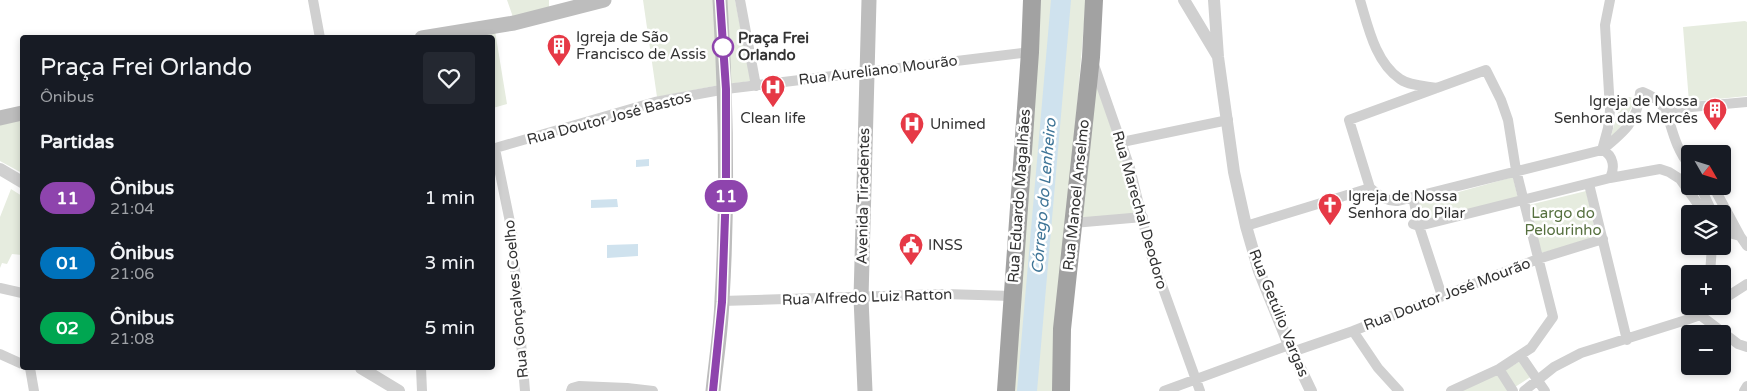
<!DOCTYPE html>
<html lang="pt">
<meta charset="utf-8">
<style>
body{margin:0;font-family:"Varela Round",sans-serif;background:#242831;color:#f1f3f6;height:100vh;display:flex;flex-direction:column;font-size:19px;white-space:nowrap}
*{box-sizing:border-box;margin:0}
p{font-size:16px;color:#9ea1a6}
.icon{flex:none;width:28px;height:28px;fill:none;stroke:currentColor;stroke-width:2;stroke-linecap:round;stroke-linejoin:round}
.map{position:relative;flex:1;overflow:hidden}
.side{position:absolute;left:20px;top:35px;width:475px;height:335px;display:flex;flex-direction:column;background:#171b24;border-radius:5px;box-shadow:0 2px 8px #0003}
.side>*{flex:none}
.badge{padding:0 10px;border-radius:16px;font-size:18px;line-height:32px}
.needle{width:32px;rotate:129deg}
.tools{position:absolute;left:1681px;top:145px;display:grid;gap:10px}
.tools a{display:grid;place-items:center;width:50px;height:50px;border-radius:5px;background:#171b24;box-shadow:0 2px 8px #0003;font-size:25px}
.map>.badge{position:absolute;translate:-50% -50%;box-shadow:0 0 0 2px #fff}
h2{padding:0 20px;font-size:19px;line-height:45px}
.round{display:grid;place-items:center;flex:none;width:52px;height:52px;border-radius:5px;background:#242831}
.overview{display:flex;align-items:center;justify-content:space-between;height:85px;padding:0 20px}
h1{font-size:24px;font-weight:600;line-height:38px}
ul{padding:0;list-style:none}
li{display:flex;align-items:center;gap:15px;height:65px;padding:0 20px}
li div{flex:1}
li b{display:block;font-size:19px}
li em{font-style:normal}
li .badge{min-width:55px;font-weight:700;text-align:center}
.map>svg:first-child{display:block}
</style>
<div class="map">
<svg width="1747" height="391" viewBox="0 0 1747 391">
<rect width="100%" height="100%" fill="#fff"/>
<path fill="#e6ecdf" d="M 507,0 L 549,0 L 549,12 L 514,20 Z
M 643,0 L 714,0 L 720,85 L 657,97 Z
M 724,0 L 735,0 L 751,81 L 728,84 Z
M 1039,0 L 1086,0 L 1053,391 L 1004,391 Z
M 1745,21 L 1747,22 L 1747,96 L 1689,102 L 1683,27 Z
M 495,31 L 507,104 L 493,108 L 492,38 L 465,38 Z
M 1093,73 L 1140,215 L 1080,220 Z
M 1629,97 L 1633,98 L 1634,102 C 1628,115 1621,129 1610,139 L 1621,102 L 1624,98 Z
M 22,120 L 22,173 L 0,161 L 0,123 Z
M 1513,177 L 1518,198 L 1425,224 L 1419,203 Z
M 11,189 L 22,196 L 22,255 L 12,254 L 7,264 L 2,263 L 0,268 L 0,217 Z
M 1586,191 L 1597,238 L 1541,253 L 1529,205 Z
M 1522,360 L 1532,376 L 1515,387 L 1504,371 Z
M 1497,372 L 1508,391 L 1460,391 Z"/>
<path fill="#cfe2ee" d="M 649,159 L 649,166 L 636,167 L 636,160 Z
M 617,199 L 618,207 L 591,208 L 591,200 Z
M 638,244 L 638,256 L 607,258 L 607,245 Z"/>
<g fill="none" stroke-linecap="round" stroke-linejoin="round">
<path stroke="#cfe2ee" stroke-width="20" d="M 1027,391 L 1061,0"/>
<path stroke="#d0d0d0" stroke-width="10" d="M 313,0 L 320,38
M 740,0 L 756,86
M 1360,0 C 1368,26 1375,62 1400,79 C 1410,86 1426,86 1437,88
M 1094,65 L 1130,168 L 1151,255 L 1200,391
M 1667,114 C 1673,133 1677,151 1690,166
M 1122,142 L 1228,120
M 492,149 L 655,102 L 726,89 L 1030,52
M 495,149 L 512,232 L 525,391
M 1602,150 L 1608,128 L 1610,110 L 1605,25 L 1610,0
M 1602,150 C 1614,155 1615,168 1610,178
M 1589,184 L 1627,340
M 1700,186 L 1713,214
M 1713,186 L 1740,236
M 1370,188 L 1349,120 L 1486,70 L 1501,100 L 1508,120 L 1516,170 L 1553,317 L 1531,348 L 1499,369 L 1451,391
M 1370,188 C 1379,195 1386,202 1398,201 L 1602,150 C 1623,133 1638,121 1640,93 L 1643,92 C 1655,97 1661,102 1667,114 L 1691,107 L 1747,102
M 1413,197 L 1419,226 L 1442,296
M 1073,223 L 1143,217
M 1413,224 L 1419,226 L 1610,178 L 1660,169 L 1669,172 L 1680,179 L 1705,214
M 1246,226 L 1370,188
M 1722,231 L 1740,236 L 1747,246
M 1710,274 L 1712,246
M 0,288 L 22,293
M 1722,300 L 1747,284
M 722,301 L 945,294 L 1012,296
M 1700,315 L 1738,344 L 1747,347
M 1353,331 L 1378,368 L 1399,391
M 1292,352 L 1353,331 L 1538,259 L 1603,239
M 0,354 L 22,364
M 1521,356 L 1545,391
M 30,368 L 34,391
M 421,368 L 422,391
M 1499,369 L 1513,391
M 571,391 L 572,388 L 579,386 L 627,388 L 653,391
M 1164,391 L 1289,345
M 1524,391 L 1554,367 L 1581,353 L 1686,320 L 1700,315 L 1712,306
M 1744,391 L 1747,386"/>
<path stroke="#d0d0d0" stroke-width="12" d="M 1184,0 L 1217,55
M 1214,0 L 1218,57 L 1234,172 L 1246,226 L 1259,271 L 1289,345 L 1311,391
M 0,169 L 22,182
M 361,368 L 399,391"/>
<path stroke="#bdbdbd" stroke-width="15" d="M 422,38 L 514,23 L 604,0
M 0,118 L 22,113
M 713,391 C 716,361 721,330 722,300 C 728,200 726,100 720,0
M 865,391 L 861,298 L 869,0"/>
<path stroke="#a2a2a2" stroke-width="18" d="M 1006,391 L 1030,52 L 1032,0
M 1061,391 L 1062,329 L 1091,57 L 1094,0"/>
</g>
<g fill="none" stroke-linecap="round" stroke-linejoin="round">
<defs>
<path id="line" d="M 713,391 L 722,302 L 726,189 L 726,89 L 720,0"/>
</defs>
<use href="#line" stroke="#fff" stroke-width="11"/>
<use href="#line" stroke="#8e44ad" stroke-width="8"/>
</g>
<defs>
<symbol id="building-pin" viewBox="-11 -11 22 30"><path d="M0 17L-7.5 6A9.5 9.5 0 1 1 7.5 6Z" fill="#e63946" stroke="#fff"/><path d="M-4-6H4V6H1V3H-1V6H-4ZM-2.5-4.3h1.7v1.8h-1.7ZM.8-4.3h1.7v1.8H.8ZM-2.5-1h1.7V.8h-1.7ZM.8-1h1.7V.8H.8Z" fill="#fff"/></symbol>
<symbol id="hospital-pin" viewBox="-11 -11 22 30"><path d="M0 17L-7.5 6A9.5 9.5 0 1 1 7.5 6Z" fill="#e63946" stroke="#fff"/><path d="M-5-5h3v3.5h4V-5h3V5h-3V1.5h-4V5h-3Z" fill="#fff"/></symbol>
<symbol id="church-pin" viewBox="-11 -11 22 30"><path d="M0 17L-7.5 6A9.5 9.5 0 1 1 7.5 6Z" fill="#e63946" stroke="#fff"/><path d="M-1.2-6h2.4v3.5h3.3v2.4h-3.3V6h-2.4V-.1h-3.3v-2.4h3.3Z" fill="#fff"/></symbol>
<symbol id="civic-pin" viewBox="-11 -11 22 30"><path d="M0 17L-7.5 6A9.5 9.5 0 1 1 7.5 6Z" fill="#e63946" stroke="#fff"/><path d="M-.6-6.5H3V-4.5H.6V-3L4-1V1h2V6H-6V1h2V-1L-.6-3ZM-1.2 2.5V6h2.4V2.5Z" fill="#fff"/></symbol>
</defs>
<g fill-rule="evenodd">
<use href="#building-pin" x="545" y="32" width="28" height="38"/>
<use href="#hospital-pin" x="759" y="73" width="28" height="38"/>
<use href="#building-pin" x="1701" y="96" width="28" height="38"/>
<use href="#hospital-pin" x="898" y="110" width="28" height="38"/>
<use href="#church-pin" x="1316" y="191" width="28" height="38"/>
<use href="#civic-pin" x="897" y="231" width="28" height="38"/>
</g>
<circle fill="#fff" stroke="#8e44ad" stroke-width="2.5" cx="723" cy="47" r="10"/>
<g text-anchor="middle" dominant-baseline="central" stroke-width="5" stroke-linejoin="round" paint-order="stroke">
<g font-size="15" fill="#333" stroke="#fff" text-anchor="start">
<text x="576" y="37">Igreja de São<tspan x="576" dy="17">Francisco de Assis</tspan></text>
<text x="1698" y="101" text-anchor="end">Igreja de Nossa<tspan x="1698" dy="17">Senhora das Mercês</tspan></text>
<text x="773" y="118" text-anchor="middle">Clean life</text>
<text x="930" y="124">Unimed</text>
<text x="1348" y="196">Igreja de Nossa<tspan x="1348" dy="17">Senhora do Pilar</tspan></text>
<text x="928" y="245">INSS</text>
</g>
<g font-size="15" font-weight="bold" fill="#333" stroke="#fff" text-anchor="start">
<text x="738" y="38">Praça Frei<tspan x="738" dy="17">Orlando</tspan></text>
</g>
<g font-size="15" fill="#333" stroke="#fff">
<text transform="translate(878 70) rotate(-7)">Rua Aureliano Mourão</text>
<text transform="translate(609 118) rotate(-15)">Rua Doutor José Bastos</text>
<text transform="translate(1076 195) rotate(-84)">Rua Manoel Anselmo</text>
<text transform="translate(863 196) rotate(-89)">Avenida Tiradentes</text>
<text transform="translate(1019 196) rotate(-86)">Rua Eduardo Magalhães</text>
<text transform="translate(1140 210) rotate(74)">Rua Marechal Deodoro</text>
<text transform="translate(1447 294) rotate(-21)">Rua Doutor José Mourão</text>
<text transform="translate(867 297) rotate(-2)">Rua Alfredo Luiz Ratton</text>
<text transform="translate(516 299) rotate(-95)">Rua Gonçalves Coelho</text>
<text transform="translate(1279 313) rotate(68)">Rua Getúlio Vargas</text>
</g>
<g font-size="15" fill="#56703f" stroke="#fff">
<text x="1563" y="213">Largo do<tspan x="1563" dy="17">Pelourinho</tspan></text>
</g>
<g font-size="16" font-style="italic" fill="#3f7597" stroke="#fff">
<text transform="translate(1044 196) rotate(-85)">Córrego do Lenheiro</text>
</g>
</g>
</svg>
<div class="tools">
<a><svg class="needle" viewBox="-14 -14 28 28"><path d="M0-13l5 13h-10z" fill="#e53935"/><path d="M0 13l5-13h-10z" fill="#9ea1a6"/></svg></a>
<a><svg class="icon" aria-label="layers" viewBox="0 0 24 24"><path d="M12 4l9 5-9 5-9-5zM3 14l9 5 9-5"/></svg></a>
<a>+</a>
<a>−</a>
</div>
<b class="badge" style="left:726px;top:196px;background:#8e44ad;color:#fff">11</b>
<section class="side">
<div class="overview"><div><h1>Praça Frei Orlando</h1><p>Ônibus</p></div><a class="round"><svg class="icon" aria-label="heart" viewBox="0 0 24 24"><path d="M12 20l-8-8c-3-5 5-10 8-4 3-6 11-1 8 4z"/></svg></a></div>
<h2>Partidas</h2>
<ul>
<li><span class="badge" style="background:#8e44ad;color:#fff">11</span><div><b>Ônibus</b><p>21:04</p></div><em>1 min</em></li>
<li><span class="badge" style="background:#0072bc;color:#fff">01</span><div><b>Ônibus</b><p>21:06</p></div><em>3 min</em></li>
<li><span class="badge" style="background:#00a651;color:#fff">02</span><div><b>Ônibus</b><p>21:08</p></div><em>5 min</em></li>
</ul>
</section>
</div>
